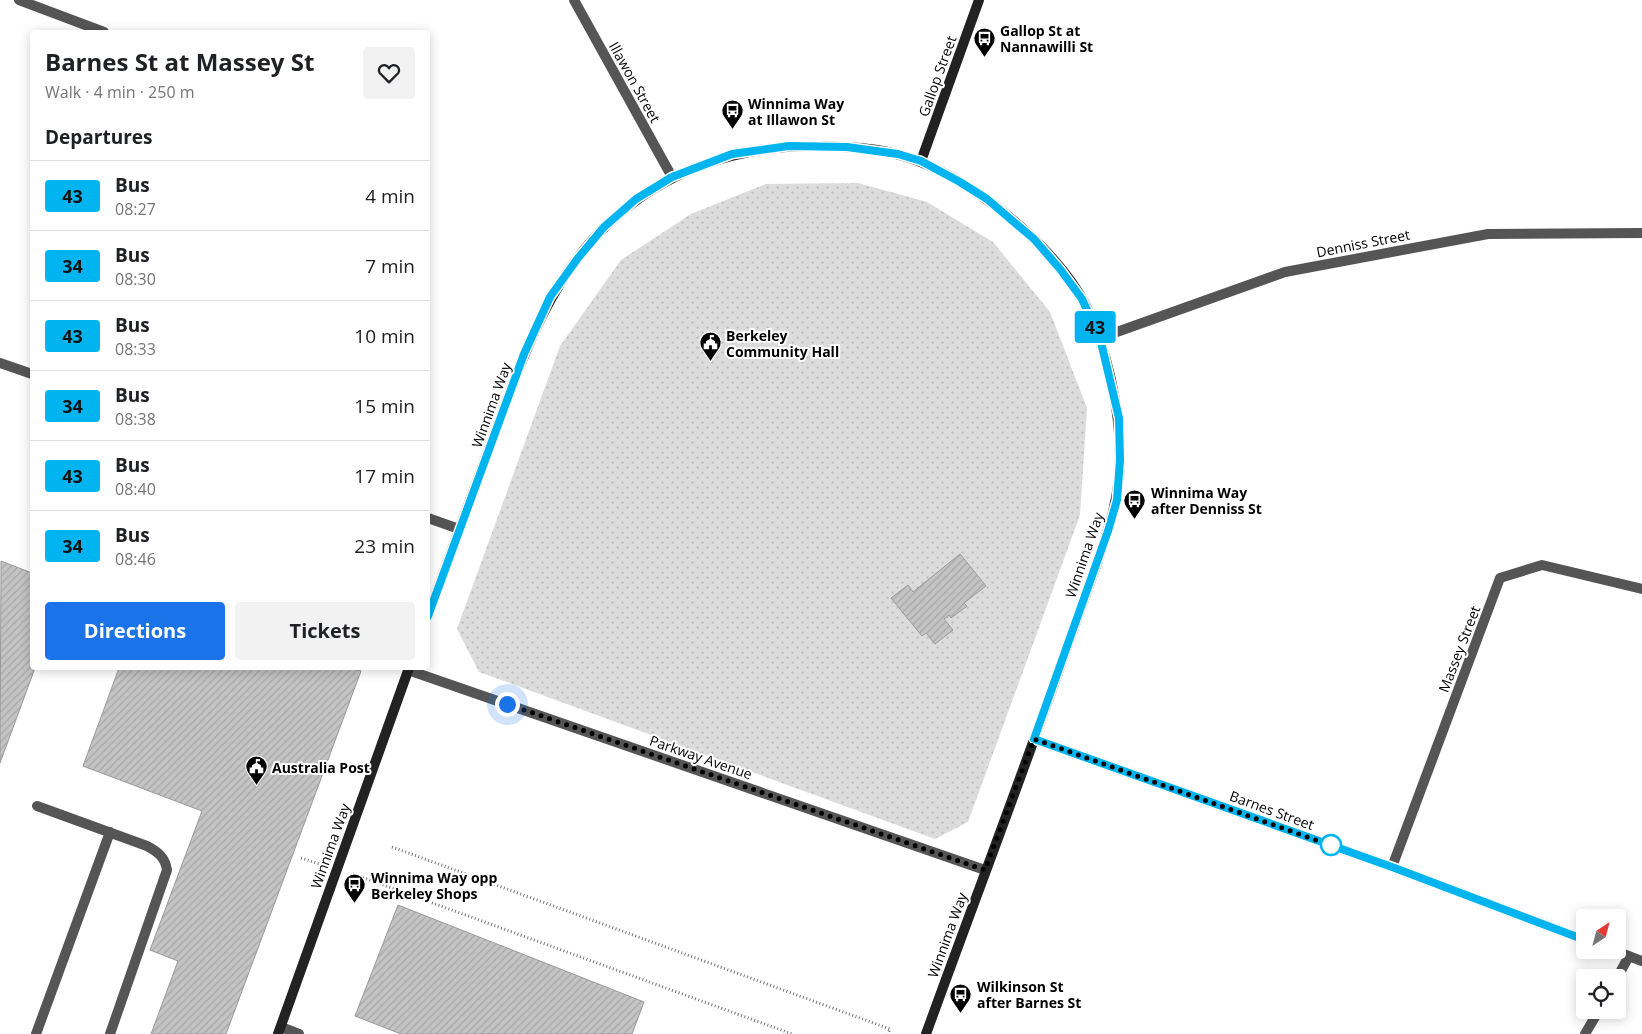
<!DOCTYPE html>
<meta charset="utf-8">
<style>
body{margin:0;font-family:"Open Sans",sans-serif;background:#f2f2f2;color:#202124;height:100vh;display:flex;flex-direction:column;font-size:19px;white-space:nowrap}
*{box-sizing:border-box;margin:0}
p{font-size:16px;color:#757577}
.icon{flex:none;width:28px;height:28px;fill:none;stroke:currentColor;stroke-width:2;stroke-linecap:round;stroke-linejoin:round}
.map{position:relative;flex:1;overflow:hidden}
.drawer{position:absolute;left:30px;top:30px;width:400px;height:640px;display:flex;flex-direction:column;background:#fff;border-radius:5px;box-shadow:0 2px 12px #0003}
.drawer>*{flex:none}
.badge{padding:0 10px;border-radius:4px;font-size:18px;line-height:32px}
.needle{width:32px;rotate:36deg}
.buttons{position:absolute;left:1576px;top:909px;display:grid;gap:10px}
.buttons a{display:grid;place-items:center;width:50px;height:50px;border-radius:5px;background:#fff;box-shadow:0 2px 12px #0003;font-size:25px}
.you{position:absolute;width:25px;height:25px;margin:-12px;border:4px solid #fff;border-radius:50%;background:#1a73e8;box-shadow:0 0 0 8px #1a73e833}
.map>.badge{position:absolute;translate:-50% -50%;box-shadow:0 0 0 2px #fff}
h2{padding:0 15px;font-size:19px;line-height:45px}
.round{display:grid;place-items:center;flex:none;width:52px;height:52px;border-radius:5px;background:#f2f2f2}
.headline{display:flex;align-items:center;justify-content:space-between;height:85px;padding:0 15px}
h1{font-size:24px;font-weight:700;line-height:38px}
.cta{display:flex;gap:10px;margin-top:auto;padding:10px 15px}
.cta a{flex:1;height:58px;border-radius:5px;background:#1a73e8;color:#fff;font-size:20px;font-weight:700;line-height:58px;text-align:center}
.cta a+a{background:#f2f2f2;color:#202124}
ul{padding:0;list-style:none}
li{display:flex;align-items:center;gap:15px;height:70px;padding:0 15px;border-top:1px solid #e0e0e0}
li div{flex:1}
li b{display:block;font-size:19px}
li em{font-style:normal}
li .badge{min-width:55px;font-weight:700;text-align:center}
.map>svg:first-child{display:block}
</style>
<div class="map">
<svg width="1642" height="1034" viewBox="0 0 1642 1034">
<defs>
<pattern id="park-dots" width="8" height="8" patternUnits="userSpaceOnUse" patternTransform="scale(1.25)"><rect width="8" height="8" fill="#dcdcdc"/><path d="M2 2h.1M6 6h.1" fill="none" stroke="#bbb" stroke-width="1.8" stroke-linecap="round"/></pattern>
<pattern id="building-hatch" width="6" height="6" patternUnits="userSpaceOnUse" patternTransform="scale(1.25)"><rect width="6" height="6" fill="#c4c4c4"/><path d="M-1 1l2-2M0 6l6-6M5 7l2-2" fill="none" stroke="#a7a7a7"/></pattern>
</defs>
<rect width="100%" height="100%" fill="#fff"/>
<path fill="url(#park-dots)" d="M 858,183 L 927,202 L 993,242 L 1050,312 L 1087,408 L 1080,515 L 968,822 L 935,839 L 479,672 L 457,629 L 560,346 L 621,260 L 691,214 L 766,184 Z"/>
<path fill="url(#building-hatch)" stroke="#999" d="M 960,554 L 986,586 L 964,603 L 967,606 L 951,618 L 949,615 L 944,619 L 953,630 L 935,644 L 926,633 L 922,636 L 891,598 L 908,585 L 913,592 Z
M 1,561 L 32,573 L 32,668 L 35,668 L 0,763 Z
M 119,668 L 352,668 L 361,671 L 226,1034 L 151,1034 L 178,961 L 150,950 L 202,811 L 83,766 Z
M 398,905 L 644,1002 L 632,1034 L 401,1034 L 355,1016 Z"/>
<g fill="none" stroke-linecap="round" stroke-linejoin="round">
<path stroke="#777" stroke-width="3" stroke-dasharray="1 2.5" stroke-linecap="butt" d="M 392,847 L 890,1029 L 888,1034
M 301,858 L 320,864
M 353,874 L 792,1034"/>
<path stroke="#555" stroke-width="10" d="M 37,806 L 147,846 C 158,852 165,857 167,870 L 110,1034
M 36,1034 L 110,832"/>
<path stroke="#555" stroke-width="10" d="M 19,0 L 104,32
M 574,0 L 672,177
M 1100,338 L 1285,272 L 1488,234 L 1642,233
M 0,363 L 32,374
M 428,518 L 459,529
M 408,670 L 985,870
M 1034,739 L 1392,867 L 1585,940
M 1392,867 L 1500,578 L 1542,565 L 1642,589
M 1613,950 L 1642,961
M 1617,978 L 1629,956
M 281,1027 L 299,1034
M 1585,1034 L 1599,1010"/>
<path stroke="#222" stroke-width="10" d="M 921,161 L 979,0
M 428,616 C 450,555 472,494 495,433 C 522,359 548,281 607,225 C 663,171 738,145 816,146 C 844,147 876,147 903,156 C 966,174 1055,245 1085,304 C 1107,348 1120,408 1120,457 C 1120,498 1108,531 1095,569 C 1086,594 1077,619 1068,644 C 1023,774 973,904 926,1034
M 278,1034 L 409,668"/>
</g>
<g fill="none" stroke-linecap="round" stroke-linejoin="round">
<defs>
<path id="line" d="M 428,616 L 524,354 L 550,297 L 578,258 L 604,227 L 636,199 L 672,177 L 732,154 L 789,146 L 847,147 L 898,154 L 921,161 L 960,182 L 987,199 L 1034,239 L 1060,269 L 1082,299 L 1100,338 L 1119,418 L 1120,460 L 1117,500 L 1108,531 L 1034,739 L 1392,867 L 1585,940"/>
</defs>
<use href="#line" stroke="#fff" stroke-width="11"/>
<use href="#line" stroke="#00b5ef" stroke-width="8"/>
<path stroke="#000" stroke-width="5" stroke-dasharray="0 9" d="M 507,704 L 985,870 L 1034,739 L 1338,848 L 1331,845"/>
</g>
<defs>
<symbol id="bus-pin" viewBox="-11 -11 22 30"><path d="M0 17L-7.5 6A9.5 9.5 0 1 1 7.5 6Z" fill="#000" stroke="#fff"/><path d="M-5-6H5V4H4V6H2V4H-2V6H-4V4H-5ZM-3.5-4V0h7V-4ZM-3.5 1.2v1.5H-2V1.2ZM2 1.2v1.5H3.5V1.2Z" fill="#fff"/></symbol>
<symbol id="civic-pin" viewBox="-11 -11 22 30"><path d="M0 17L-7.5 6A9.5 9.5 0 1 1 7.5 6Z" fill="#000" stroke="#fff"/><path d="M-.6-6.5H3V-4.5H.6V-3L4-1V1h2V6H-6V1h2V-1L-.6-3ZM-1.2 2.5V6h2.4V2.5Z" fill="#fff"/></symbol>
</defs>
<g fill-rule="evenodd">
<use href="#bus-pin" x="972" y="26" width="25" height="34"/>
<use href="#bus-pin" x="720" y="98" width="25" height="34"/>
<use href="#civic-pin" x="698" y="330" width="25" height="34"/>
<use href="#bus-pin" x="1122" y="488" width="25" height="34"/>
<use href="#civic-pin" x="244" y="754" width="25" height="34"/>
<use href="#bus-pin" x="342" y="872" width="25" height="34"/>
<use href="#bus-pin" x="948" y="982" width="25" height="34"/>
</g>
<circle fill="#fff" stroke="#00b5ef" stroke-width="2.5" cx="1331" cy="845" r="10"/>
<g text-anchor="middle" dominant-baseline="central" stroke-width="4" stroke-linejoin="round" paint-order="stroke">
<g font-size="14" font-weight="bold" fill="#000" stroke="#fff" text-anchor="start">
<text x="1000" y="30">Gallop St at<tspan x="1000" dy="16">Nannawilli St</tspan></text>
<text x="748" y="103">Winnima Way<tspan x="748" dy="16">at Illawon St</tspan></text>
<text x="726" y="335">Berkeley<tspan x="726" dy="16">Community Hall</tspan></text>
<text x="1151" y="492">Winnima Way<tspan x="1151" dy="16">after Denniss St</tspan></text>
<text x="272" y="767">Australia Post</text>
<text x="371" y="877">Winnima Way opp<tspan x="371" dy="16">Berkeley Shops</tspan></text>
<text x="977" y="986">Wilkinson St<tspan x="977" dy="16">after Barnes St</tspan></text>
</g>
<g font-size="14" fill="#000" stroke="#fff">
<text transform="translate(937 76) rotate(-70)">Gallop Street</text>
<text transform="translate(635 82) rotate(61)">Illawon Street</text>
<text transform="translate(1363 243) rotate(-11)">Denniss Street</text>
<text transform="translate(491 405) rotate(-70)">Winnima Way</text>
<text transform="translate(1084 555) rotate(-71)">Winnima Way</text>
<text transform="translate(1459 649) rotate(-69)">Massey Street</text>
<text transform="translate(701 757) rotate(19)">Parkway Avenue</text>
<text transform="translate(1272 810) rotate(20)">Barnes Street</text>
<text transform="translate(330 846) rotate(-70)">Winnima Way</text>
<text transform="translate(947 935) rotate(-70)">Winnima Way</text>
</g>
</g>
</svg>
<div class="buttons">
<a><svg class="needle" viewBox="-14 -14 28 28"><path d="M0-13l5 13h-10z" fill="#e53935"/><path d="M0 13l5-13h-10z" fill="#757577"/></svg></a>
<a><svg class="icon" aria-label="locate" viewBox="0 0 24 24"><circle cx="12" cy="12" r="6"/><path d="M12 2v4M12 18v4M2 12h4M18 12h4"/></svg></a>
</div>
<div class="you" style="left:507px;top:704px"></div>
<b class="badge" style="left:1095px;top:327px;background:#00b5ef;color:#111">43</b>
<section class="drawer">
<div class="headline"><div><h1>Barnes St at Massey St</h1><p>Walk · 4 min · 250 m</p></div><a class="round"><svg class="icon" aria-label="heart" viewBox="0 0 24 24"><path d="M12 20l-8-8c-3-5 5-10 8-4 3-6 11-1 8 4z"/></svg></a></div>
<h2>Departures</h2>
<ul>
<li><span class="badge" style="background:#00b5ef;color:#111">43</span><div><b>Bus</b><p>08:27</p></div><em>4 min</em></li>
<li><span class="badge" style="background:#00b5ef;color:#111">34</span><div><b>Bus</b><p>08:30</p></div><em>7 min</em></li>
<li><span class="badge" style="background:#00b5ef;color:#111">43</span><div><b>Bus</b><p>08:33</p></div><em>10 min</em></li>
<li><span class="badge" style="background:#00b5ef;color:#111">34</span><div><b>Bus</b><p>08:38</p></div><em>15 min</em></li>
<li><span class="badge" style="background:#00b5ef;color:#111">43</span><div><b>Bus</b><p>08:40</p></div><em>17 min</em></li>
<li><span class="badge" style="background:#00b5ef;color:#111">34</span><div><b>Bus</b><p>08:46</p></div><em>23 min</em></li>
</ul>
<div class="cta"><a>Directions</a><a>Tickets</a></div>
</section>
</div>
